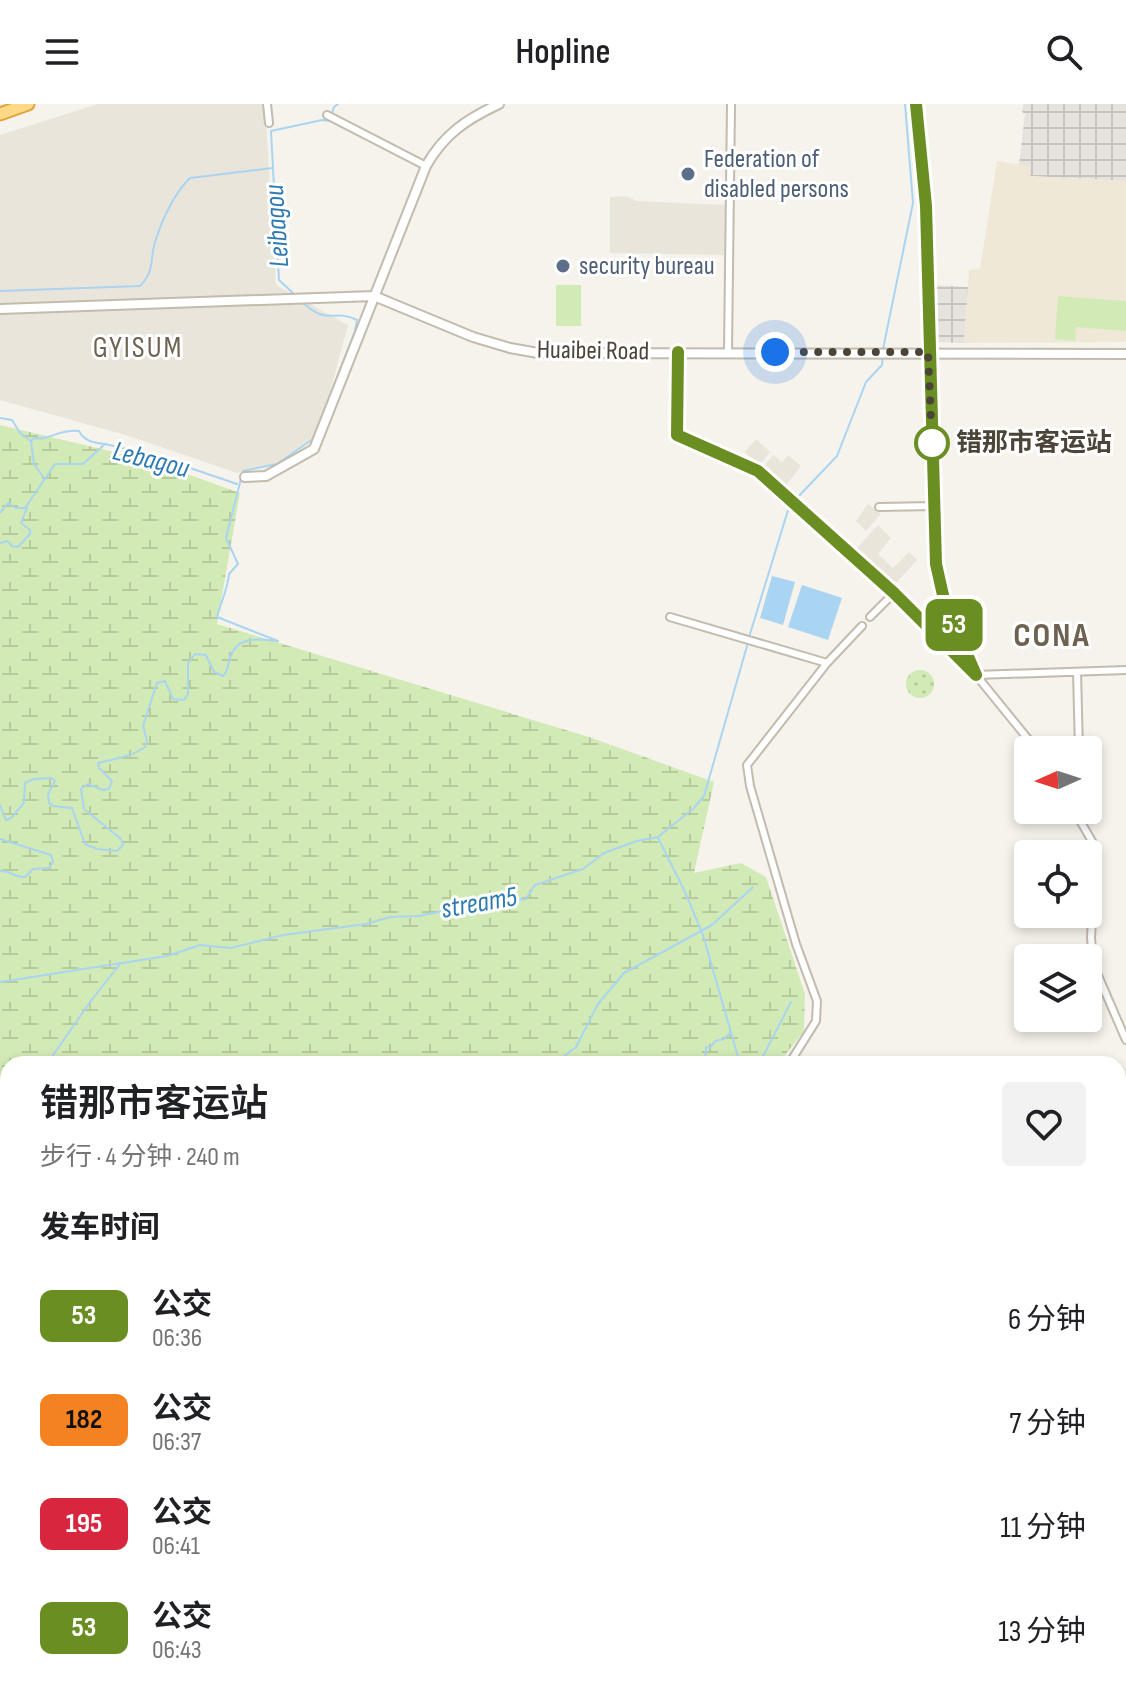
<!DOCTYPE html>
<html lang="zh">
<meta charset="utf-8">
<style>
body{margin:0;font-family:"Sofia Sans Condensed","Noto Sans SC",sans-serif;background:#f2f2f2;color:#202124;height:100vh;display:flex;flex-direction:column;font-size:30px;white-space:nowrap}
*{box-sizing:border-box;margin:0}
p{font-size:26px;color:#757577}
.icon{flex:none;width:44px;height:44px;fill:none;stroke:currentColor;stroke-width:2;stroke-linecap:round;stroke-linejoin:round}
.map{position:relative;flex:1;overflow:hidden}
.details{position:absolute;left:0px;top:952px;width:1126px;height:640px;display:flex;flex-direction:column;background:#fff;border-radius:24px 24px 0 0;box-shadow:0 4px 12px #0003}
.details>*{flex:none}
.badge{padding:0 16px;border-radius:12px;font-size:28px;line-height:52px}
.needle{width:52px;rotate:267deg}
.controls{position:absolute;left:1014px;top:632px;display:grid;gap:16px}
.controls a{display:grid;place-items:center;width:88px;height:88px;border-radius:8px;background:#fff;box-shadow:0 4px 12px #0003;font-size:40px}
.you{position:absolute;width:40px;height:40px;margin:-20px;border:6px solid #fff;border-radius:50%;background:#1a73e8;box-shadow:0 0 0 12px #1a73e833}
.map>.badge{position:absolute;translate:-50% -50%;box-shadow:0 0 0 4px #fff}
h2{padding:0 40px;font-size:30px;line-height:72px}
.round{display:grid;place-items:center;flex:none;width:84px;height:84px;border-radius:8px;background:#f2f2f2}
.head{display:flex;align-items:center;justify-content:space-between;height:136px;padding:0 40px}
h1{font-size:38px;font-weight:600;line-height:60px}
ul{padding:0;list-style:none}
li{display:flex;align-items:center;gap:24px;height:104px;padding:0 40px}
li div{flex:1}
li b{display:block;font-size:30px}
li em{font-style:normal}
li .badge{min-width:88px;font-weight:700;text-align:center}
header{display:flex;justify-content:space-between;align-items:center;height:104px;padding:0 40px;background:#fff;font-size:36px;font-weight:600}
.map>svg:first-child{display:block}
</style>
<header><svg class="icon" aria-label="menu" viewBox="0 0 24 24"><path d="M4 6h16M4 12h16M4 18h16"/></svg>Hopline<svg class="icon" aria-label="search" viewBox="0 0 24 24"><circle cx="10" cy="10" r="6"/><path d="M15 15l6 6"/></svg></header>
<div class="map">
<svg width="1126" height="1592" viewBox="0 0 1126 1592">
<defs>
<pattern id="industrial-grid" width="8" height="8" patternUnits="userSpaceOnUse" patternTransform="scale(2)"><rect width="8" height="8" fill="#e6e2dd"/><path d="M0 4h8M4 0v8" fill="none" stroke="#c7c3be"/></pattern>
<pattern id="grass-dots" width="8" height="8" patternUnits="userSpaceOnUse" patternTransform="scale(2)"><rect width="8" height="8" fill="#d2eab5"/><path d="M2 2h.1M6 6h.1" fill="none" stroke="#b6ca9c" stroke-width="1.8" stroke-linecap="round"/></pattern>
<pattern id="wetland-marsh" width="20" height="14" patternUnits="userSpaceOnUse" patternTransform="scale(2)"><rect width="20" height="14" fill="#d2eab5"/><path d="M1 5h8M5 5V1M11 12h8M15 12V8" fill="none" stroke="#b6ca9c"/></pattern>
</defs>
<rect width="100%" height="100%" fill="#f6f3ec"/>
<path fill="#eae5da" d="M 98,0 L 265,0 L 276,181 L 348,221 L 318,332 L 281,359 L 237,369 L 129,332 L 0,296 L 0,31 Z
M 627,92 L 636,97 L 725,101 L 724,151 L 610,149 L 610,93 Z
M 756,335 L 770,348 L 760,361 L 745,348 Z
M 773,351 L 782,358 L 788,351 L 801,362 L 786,381 L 763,363 Z
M 868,400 L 881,410 L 866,427 L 856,417 Z
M 878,421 L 891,434 L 878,450 L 893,464 L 909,448 L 917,456 L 895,480 L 857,444 Z"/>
<path fill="url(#industrial-grid)" d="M 1023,0 L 1126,0 L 1126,77 L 1029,72 L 1019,61 L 1025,10 L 1022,8 Z
M 935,181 L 968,183 L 964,239 L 935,238 Z"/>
<path fill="#efe8d6" d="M 997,57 L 1030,62 L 1030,72 L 1126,77 L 1126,238 L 964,239 L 969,166 L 980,165 Z"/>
<path fill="url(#grass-dots)" d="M906 580a14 14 0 1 1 28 0a14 14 0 1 1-28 0Z"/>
<path fill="url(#wetland-marsh)" d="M 0,321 L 148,356 L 240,389 L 217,520 L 589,633 L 714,678 L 694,769 L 741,759 L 766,773 L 805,890 L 804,927 L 778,960 L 8,960 L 8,1032 L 0,1023 Z"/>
<path fill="#d2eab5" d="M 556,181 L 581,181 L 581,222 L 556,222 Z
M 1058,192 L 1126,197 L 1126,227 L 1076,223 L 1075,237 L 1055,235 Z"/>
<path fill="#a9d4f2" d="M 772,472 L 795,478 L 783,521 L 760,514 Z
M 802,481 L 842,494 L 828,536 L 788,523 Z"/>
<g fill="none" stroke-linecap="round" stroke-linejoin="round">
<path stroke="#a9d4f2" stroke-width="2" d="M 0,187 L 140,182 C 156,166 149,154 156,135 C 163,114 174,90 190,74 L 273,64
M 294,190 L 279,176 L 271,27 L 322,16 L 330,17 L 334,3 L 338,0
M 883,245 L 913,99 L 905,0
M 0,314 L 12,316 L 20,329 L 31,337 L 34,360 L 44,374
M 31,337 L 34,334 C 49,337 58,325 79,327 C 84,337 94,339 105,340
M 797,394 L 837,352 L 866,278 L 882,261 L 883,251
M 0,409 L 8,399 L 16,404 L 25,404 L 55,360 L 83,360 L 105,340 L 152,351 L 237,380
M 0,439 L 7,437 L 12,442 L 18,443 L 30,430 L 30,426 L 21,419 L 27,404
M 750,530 L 789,403
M 278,537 L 217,513 C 221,498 228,484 229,470 L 238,460 L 226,434 L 243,367 L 277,360 L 313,335 L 355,227 L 357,216 C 334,204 329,223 302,198
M 0,701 L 6,716 L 11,714 L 24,699 L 25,679 L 34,675 L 52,674 L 55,677 L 48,690 L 49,699 L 53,702 L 72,704 L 85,740 L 97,745 L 117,747 L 123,741 L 121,735 L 84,705 L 81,685 L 88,680 L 103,686 L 109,685 L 112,677 L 99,664 L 98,659 L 131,651 L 145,643 L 147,637 L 143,622 L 157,579 L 165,577 L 173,595 L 184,596 L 188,590 L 188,559 L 195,550 L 206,551 L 214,568 L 223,572 C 229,566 227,562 230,554 C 237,531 259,535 277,537
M 658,734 L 685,788 L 703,831 L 740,960
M 0,735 L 51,751 L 53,758 L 49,764 L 33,765 L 25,773 C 15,774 10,766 0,767
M 0,878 L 167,852 L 200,841 L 231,844 L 283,831 L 366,820 L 390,813 L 419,812 L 472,801 L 526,795 L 535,781 L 583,765 L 604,749 L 637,737 L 658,733 L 694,704 L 704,692 L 747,542
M 47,960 L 90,898 L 120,860
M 554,960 L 576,943 L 598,900 L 624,869 L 712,821 L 753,783
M 700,960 L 705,957 L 706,943 L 710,944 L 715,937 L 724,935 L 730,929
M 759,960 L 791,898
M 0,1027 L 8,1017
M 2,1032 L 8,1031"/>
<defs>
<path id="minor" d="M 267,0 L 269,19
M 916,0 L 926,102 L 936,460 L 945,500 L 976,571
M 327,11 L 426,62
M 678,248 L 677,331 L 758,367 L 894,489 L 976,571 L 1037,646
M 728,248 L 731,0
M 879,403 L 934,402
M 670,513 L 827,559 L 862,522
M 870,513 L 894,489
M 1077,568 L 1079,646
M 976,571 L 1126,566
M 1074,706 L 1093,739 L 1095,772 L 1091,833 L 1093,860 L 1126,936
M 789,960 L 816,917 L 817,897 L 796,840 L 750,682 L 747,661 L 827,559
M 0,1093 L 8,1094"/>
<path id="tertiary" d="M 0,205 L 374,192 L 473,233 L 510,244 L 538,249 L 1126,250
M 245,373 L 266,372 L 314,345 L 426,62 C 444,30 467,15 499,0"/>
<path id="trunk" d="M 0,10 L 28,0"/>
</defs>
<use href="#minor" stroke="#c2bbae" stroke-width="10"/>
<use href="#tertiary" stroke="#c2bbae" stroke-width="12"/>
<use href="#trunk" stroke="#e0a43c" stroke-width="15"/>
<use href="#minor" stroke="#fff" stroke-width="6"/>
<use href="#tertiary" stroke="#fff" stroke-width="8"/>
<use href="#trunk" stroke="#ffd985" stroke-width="11"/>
</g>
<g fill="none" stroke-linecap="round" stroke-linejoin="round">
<defs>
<path id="line" d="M 678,248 L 677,331 L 758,367 L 894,489 L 976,571 L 945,500 L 936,460 L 926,102 L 916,0"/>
</defs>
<use href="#line" stroke="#fff" stroke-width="18"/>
<use href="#line" stroke="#6b8e23" stroke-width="12"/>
<path stroke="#4b4439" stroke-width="8" stroke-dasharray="0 14.4" d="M 775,248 L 928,248 L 932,339"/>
</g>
<g fill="#5c6f8a" stroke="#fff" stroke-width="3">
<circle cx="688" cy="70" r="8"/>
<circle cx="563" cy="162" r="8"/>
</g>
<circle fill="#fff" stroke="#6b8e23" stroke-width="4" cx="932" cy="339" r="16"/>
<g text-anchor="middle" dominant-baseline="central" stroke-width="6" stroke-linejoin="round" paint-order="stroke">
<g font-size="26" fill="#4e5e75" stroke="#fff" text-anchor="start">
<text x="704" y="55">Federation of<tspan x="704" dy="30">disabled persons</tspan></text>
<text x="579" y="162">security bureau</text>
</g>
<g font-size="26" fill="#4b4439" stroke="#fff">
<text transform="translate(593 247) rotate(1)">Huaibei Road</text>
</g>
<g font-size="26" font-weight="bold" fill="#4b4439" stroke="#fff" text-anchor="start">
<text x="956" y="339">错那市客运站</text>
</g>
<g font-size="28" font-style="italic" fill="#2e7ab2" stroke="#fff">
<text transform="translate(277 122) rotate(-94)">Leibagou</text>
<text transform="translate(151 356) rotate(14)">Lebagou</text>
<text transform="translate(479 799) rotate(-10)">stream5</text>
</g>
<g font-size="30" letter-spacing="2" fill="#6e6250" stroke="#fff">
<text x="138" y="244">GYISUM</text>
</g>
<g font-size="34" font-weight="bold" letter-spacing="2" fill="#6e6250" stroke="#fff">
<text x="1052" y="531">CONA</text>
</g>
</g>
</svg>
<div class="controls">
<a><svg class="needle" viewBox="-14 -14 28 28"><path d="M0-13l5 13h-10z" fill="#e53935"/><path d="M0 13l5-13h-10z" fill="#757577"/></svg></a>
<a><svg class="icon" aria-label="locate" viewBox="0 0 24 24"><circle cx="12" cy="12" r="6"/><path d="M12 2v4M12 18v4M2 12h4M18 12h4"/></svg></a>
<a><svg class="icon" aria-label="layers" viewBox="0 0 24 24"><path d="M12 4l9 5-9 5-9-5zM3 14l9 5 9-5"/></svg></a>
</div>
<div class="you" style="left:775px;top:248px"></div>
<b class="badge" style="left:954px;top:521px;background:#6b8e23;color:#fff">53</b>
<section class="details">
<div class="head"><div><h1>错那市客运站</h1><p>步行 · 4 分钟 · 240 m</p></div><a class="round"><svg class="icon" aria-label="heart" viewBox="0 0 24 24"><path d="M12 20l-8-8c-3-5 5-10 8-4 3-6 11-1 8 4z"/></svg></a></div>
<h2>发车时间</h2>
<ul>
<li><span class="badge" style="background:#6b8e23;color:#fff">53</span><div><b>公交</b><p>06:36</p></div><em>6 分钟</em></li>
<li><span class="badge" style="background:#f58220;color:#111">182</span><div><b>公交</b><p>06:37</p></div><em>7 分钟</em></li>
<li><span class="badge" style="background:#d7263d;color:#fff">195</span><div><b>公交</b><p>06:41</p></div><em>11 分钟</em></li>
<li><span class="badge" style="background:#6b8e23;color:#fff">53</span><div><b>公交</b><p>06:43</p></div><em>13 分钟</em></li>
</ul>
</section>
</div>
